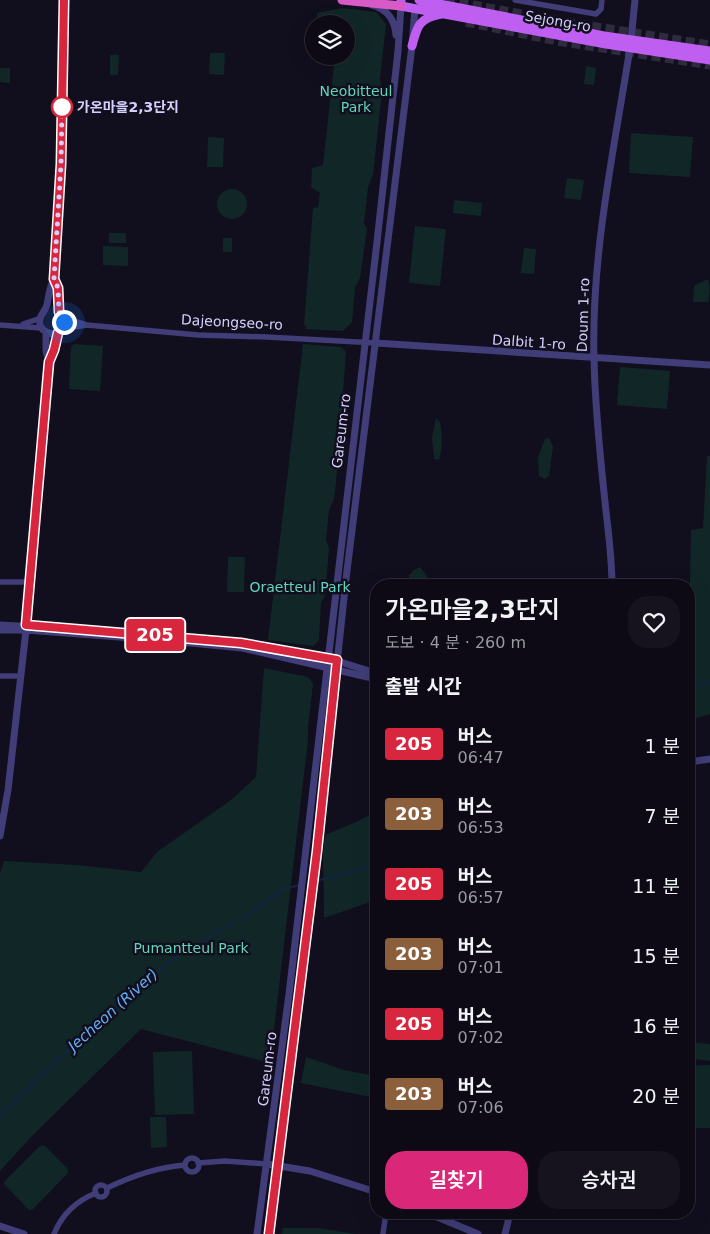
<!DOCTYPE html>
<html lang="ko">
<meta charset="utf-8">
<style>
body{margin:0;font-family:"DejaVu Sans","Noto Sans KR",sans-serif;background:#16131f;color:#f1f3f6;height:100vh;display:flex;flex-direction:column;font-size:19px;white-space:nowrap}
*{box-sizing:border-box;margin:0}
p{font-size:16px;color:#9a9aa1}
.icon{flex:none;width:28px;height:28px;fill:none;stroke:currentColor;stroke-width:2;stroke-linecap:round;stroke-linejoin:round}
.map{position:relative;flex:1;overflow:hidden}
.drawer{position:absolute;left:370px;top:579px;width:325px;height:640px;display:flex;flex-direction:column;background:#0d0a16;border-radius:20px;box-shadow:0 5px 20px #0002,0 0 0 1px #2d2b35}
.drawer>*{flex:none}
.badge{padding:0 10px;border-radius:4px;font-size:18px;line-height:32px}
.controls{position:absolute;left:305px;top:15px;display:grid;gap:10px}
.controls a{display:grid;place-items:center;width:50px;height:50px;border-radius:50%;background:#0d0a16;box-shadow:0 5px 20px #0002,0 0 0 1px #2d2b35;font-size:25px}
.you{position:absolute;width:25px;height:25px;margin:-12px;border:4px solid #fff;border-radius:50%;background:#1a73e8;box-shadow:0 0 0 8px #1a73e833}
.map>.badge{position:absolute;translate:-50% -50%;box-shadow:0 0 0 2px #fff}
h2{padding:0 15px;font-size:19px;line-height:45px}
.round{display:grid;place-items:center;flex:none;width:52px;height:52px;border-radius:20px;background:#16131f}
.overview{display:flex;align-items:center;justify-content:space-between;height:85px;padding:0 15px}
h1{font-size:24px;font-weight:600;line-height:38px}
.primary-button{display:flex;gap:10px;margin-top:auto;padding:10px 15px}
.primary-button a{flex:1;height:58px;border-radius:20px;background:#db2777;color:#fff;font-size:20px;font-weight:600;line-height:58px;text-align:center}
.primary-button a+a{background:#16131f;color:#f1f3f6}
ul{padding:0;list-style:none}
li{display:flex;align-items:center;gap:15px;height:70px;padding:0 15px}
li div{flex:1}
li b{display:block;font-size:19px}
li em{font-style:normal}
li .badge{min-width:55px;font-weight:700;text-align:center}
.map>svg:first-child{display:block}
</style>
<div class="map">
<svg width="710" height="1234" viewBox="0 0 710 1234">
<rect width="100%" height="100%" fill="#110e1e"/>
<path fill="#112727" d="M 342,8 L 376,12 L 386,24 L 380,79 L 382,91 L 373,175 L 368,187 L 364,224 L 367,228 L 360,278 L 355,288 L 352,322 L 343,331 L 306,329 L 306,326 L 304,325 L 313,208 L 318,207 L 320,193 L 311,187 L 312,168 L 323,165 L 335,56 L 346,56 L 346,24 L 319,23 L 320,17 L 317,17 L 317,13 Z
M 210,53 L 225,53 L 224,75 L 209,74 Z
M 110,55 L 119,55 L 118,75 L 110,75 Z
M 586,66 L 596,68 L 594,85 L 584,84 Z
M 0,68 L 10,68 L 10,83 L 0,82 Z
M 631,133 L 693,137 L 690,177 L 629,173 Z
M 208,137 L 224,138 L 223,167 L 207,167 Z
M 567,178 L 584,180 L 581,200 L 564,198 Z
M217 204a15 15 0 1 1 30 0a15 15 0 1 1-30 0Z
M 454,200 L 482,203 L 481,216 L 453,213 Z
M 415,226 L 446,229 L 440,286 L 409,283 Z
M 109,233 L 126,233 L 126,243 L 109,243 Z
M 223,238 L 232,238 L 232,252 L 223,252 Z
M 103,246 L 128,247 L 128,266 L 103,265 Z
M 524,248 L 536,249 L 534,274 L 521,273 Z
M 708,279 C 710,285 710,296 708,302 L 693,302 L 694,286 Z
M 74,344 L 103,346 L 100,391 L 69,389 L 71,347 Z
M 303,344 L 341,347 L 346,352 L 342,405 L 344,411 L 334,499 L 329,510 L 326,540 L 329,548 L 325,596 L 321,602 L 319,640 L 313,646 L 268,640 Z
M 620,367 L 670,371 L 667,409 L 617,405 Z
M 436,418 L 440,422 C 442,436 443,446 439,460 L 434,459 L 432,438 Z
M 549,438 L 553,447 L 549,476 L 545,479 L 539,476 L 538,457 L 545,439 Z
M 707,456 L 710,456 L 710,714 L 689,720 L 689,627 L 691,530 L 703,528 Z
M 228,557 L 245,557 L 244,592 L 227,592 Z
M 420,567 L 427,576 L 429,585 L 409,585 L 409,575 L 414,570 Z
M 264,668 L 308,677 L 313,684 L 308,727 L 308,740 L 270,1063 L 141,1029 L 31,1137 L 0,1171 L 0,873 L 4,861 L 77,865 L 141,872 L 157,852 L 231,800 L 256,777 Z
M 376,812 L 376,900 L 324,918 L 323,852 L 325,835 L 356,822 Z
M 689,1042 L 710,1044 L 710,1061 L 689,1058 Z
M 192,1051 L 194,1114 L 155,1115 L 153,1052 Z
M 306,1057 L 344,1070 L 376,1076 L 376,1098 L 301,1083 Z
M 710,1065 L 710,1128 L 689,1128 L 689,1066 Z
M 150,1117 L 166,1117 L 167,1147 L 151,1148 Z
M 44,1145 L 68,1169 L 68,1173 L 33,1209 L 29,1210 L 4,1184 L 5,1181 L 39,1147 Z
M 283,1228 L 318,1228 L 356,1234 L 282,1234 Z"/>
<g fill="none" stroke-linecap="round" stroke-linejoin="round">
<path stroke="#122443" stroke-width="2" d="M 689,685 L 710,682
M 316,881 L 376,865
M 0,1116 L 108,1012 L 169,962 L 248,914 L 282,890 L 299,885"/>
<path stroke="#2e2b3f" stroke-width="9" stroke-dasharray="9 4.5" stroke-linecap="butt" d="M 446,0 L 560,21 L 710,45
M 466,22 L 557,41 L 710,65"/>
<path stroke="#403d79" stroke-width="5.5" d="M 515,0 L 596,14 L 601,9 L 602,0
M 63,318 L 87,325 L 198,335 L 267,337 L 376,343
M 23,324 L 41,318
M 0,325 L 41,328
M 61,329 L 87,325
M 0,582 L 30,582
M 0,676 L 21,676
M185 1165a7 7 0 1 1 14 0a7 7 0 1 1-14 0Z
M 198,1163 L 225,1161 L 267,1164
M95 1191a6 6 0 1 1 12 0a6 6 0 1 1-12 0Z
M 107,1188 C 132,1176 158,1167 185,1165
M 54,1234 C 62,1214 76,1201 96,1193
M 383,1234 L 386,1212"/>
<path stroke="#403d79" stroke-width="7" d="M 372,5 C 387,9 395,20 396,35
M 631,40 L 635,0
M 46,332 L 46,351 L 49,362
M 58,333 C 49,336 38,330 40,319 C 41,314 45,311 47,305 C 49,295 49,288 54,279 L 61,164 L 64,0
M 376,343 L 710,365
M 612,585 C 612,557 608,530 605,502 C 600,455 595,407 594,359 C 591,255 614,150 630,48
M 0,625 L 90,630
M 0,630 L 26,630 L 159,640 L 242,648 L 376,679
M 175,637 L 241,643 L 337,661 L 376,673
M 689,762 L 710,759
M 0,836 L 8,790 L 26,630 L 49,362 L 54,350 L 58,333 L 61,329 L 64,322 L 59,312 L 58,288 L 54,279
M 267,1164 L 310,1171 L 376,1192
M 425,1212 L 478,1234
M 0,1226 L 24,1234
M 257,1234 L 289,994 L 377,242 L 398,51 L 401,6
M 269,1234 L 317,851 L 346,579 L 412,46 L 415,8
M 505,1234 L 508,1222 L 509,1212"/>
<path stroke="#bf5ff2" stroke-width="9" d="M 401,0 L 401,6 L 606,44 L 710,60
M 419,0 L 604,36 L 710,51
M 412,46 C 417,26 419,18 441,14"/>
<path stroke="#d85ac6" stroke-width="9" d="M 342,0 L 401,6"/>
</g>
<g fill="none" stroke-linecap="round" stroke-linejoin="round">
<defs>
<path id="line" d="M 64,0 L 61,164 L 54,279 L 58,288 L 59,312 L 64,322 L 61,329 L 58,333 L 54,350 L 49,362 L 26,625 L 241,643 L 337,660 L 317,851 L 269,1234"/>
</defs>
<use href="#line" stroke="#fff" stroke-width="11"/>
<use href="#line" stroke="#d7263d" stroke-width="8"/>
<path stroke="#d5cffb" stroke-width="5" stroke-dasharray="0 9" d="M 62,107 L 61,164 L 54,279 L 58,288 L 59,312 L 64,322"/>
</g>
<circle fill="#fff" stroke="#d7263d" stroke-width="2.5" cx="62" cy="107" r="10"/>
<g text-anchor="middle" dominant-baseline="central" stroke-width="5" stroke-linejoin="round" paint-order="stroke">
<g font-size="14" fill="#d5cffb" stroke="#110e1e">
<text transform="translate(558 21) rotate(10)">Sejong-ro</text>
<text transform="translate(583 315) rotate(-88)">Doum 1-ro</text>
<text transform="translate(232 322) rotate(3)">Dajeongseo-ro</text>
<text transform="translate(529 342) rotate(4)">Dalbit 1-ro</text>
<text transform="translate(341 431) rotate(-83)">Gareum-ro</text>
<text transform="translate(267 1069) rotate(-83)">Gareum-ro</text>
</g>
<g font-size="14" fill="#62d4ba" stroke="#110e1e">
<text x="356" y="91">Neobitteul<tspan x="356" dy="16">Park</tspan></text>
<text x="300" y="587">Oraetteul Park</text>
<text x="191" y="948">Pumantteul Park</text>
</g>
<g font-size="14" font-weight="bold" fill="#d5cffb" stroke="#110e1e" text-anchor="start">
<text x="77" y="107">가온마을2,3단지</text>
</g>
<g font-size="15" font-style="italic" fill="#65adf2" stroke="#110e1e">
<text transform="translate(113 1010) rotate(-42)">Jecheon (River)</text>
</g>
</g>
</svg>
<div class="controls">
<a><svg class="icon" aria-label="layers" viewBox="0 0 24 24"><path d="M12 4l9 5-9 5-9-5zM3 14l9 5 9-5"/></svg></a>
</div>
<div class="you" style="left:64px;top:322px"></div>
<b class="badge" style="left:155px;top:635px;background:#d7263d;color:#fff">205</b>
<section class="drawer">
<div class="overview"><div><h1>가온마을2,3단지</h1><p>도보 · 4 분 · 260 m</p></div><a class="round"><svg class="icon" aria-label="heart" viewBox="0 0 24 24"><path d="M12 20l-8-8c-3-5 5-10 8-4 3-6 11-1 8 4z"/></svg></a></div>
<h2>출발 시간</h2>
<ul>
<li><span class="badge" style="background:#d7263d;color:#fff">205</span><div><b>버스</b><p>06:47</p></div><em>1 분</em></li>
<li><span class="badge" style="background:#8b5e3c;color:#fff">203</span><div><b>버스</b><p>06:53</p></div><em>7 분</em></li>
<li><span class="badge" style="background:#d7263d;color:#fff">205</span><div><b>버스</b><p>06:57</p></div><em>11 분</em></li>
<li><span class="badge" style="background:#8b5e3c;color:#fff">203</span><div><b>버스</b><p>07:01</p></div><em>15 분</em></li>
<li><span class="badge" style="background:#d7263d;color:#fff">205</span><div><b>버스</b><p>07:02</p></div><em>16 분</em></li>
<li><span class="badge" style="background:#8b5e3c;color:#fff">203</span><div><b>버스</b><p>07:06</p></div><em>20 분</em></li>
</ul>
<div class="primary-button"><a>길찾기</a><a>승차권</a></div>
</section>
</div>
